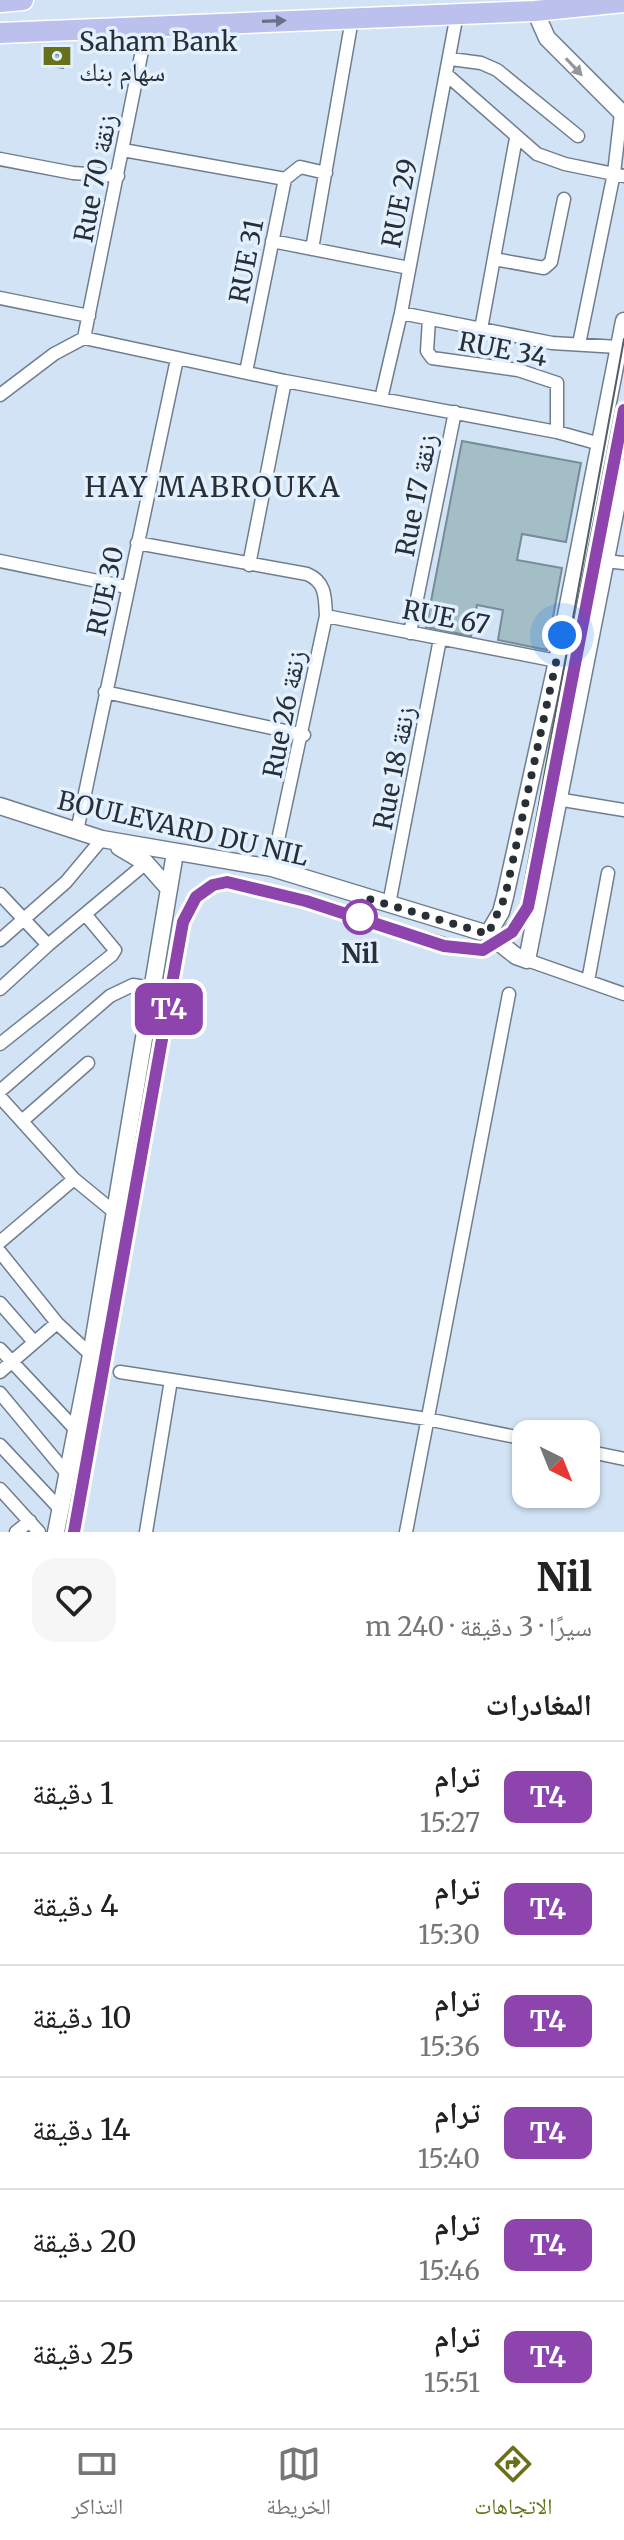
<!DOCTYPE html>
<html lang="ar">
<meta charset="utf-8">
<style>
body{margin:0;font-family:Merriweather,"Noto Naskh Arabic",serif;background:#f6f6f6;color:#222;direction:rtl;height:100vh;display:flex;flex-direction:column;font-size:30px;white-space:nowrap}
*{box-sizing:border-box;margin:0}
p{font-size:26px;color:#767676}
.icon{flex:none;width:44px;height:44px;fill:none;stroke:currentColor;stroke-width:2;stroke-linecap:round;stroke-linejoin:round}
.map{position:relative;height:1532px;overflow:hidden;direction:ltr}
.sheet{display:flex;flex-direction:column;background:#fff;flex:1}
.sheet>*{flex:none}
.badge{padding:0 16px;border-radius:12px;font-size:28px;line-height:52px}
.needle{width:52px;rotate:137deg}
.buttons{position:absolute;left:512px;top:1420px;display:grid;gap:16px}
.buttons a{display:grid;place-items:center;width:88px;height:88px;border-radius:16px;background:#fff;box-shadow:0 2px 6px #0004;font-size:40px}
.you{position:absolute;width:40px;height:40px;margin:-20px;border:6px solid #fff;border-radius:50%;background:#1a73e8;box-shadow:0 0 0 12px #1a73e833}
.map>.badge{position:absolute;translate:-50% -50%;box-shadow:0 0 0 4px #fff}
h2{padding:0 32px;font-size:30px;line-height:72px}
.round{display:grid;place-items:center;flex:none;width:84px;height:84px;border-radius:24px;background:#f6f6f6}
.summary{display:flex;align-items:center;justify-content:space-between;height:136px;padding:0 32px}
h1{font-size:38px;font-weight:800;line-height:60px}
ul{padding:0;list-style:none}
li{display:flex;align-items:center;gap:24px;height:112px;padding:0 32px;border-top:2px solid #e0e0e0}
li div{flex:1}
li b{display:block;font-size:30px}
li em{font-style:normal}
li .badge{min-width:88px;font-weight:700;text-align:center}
.menu{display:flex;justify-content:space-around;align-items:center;height:112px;border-top:2px solid #e0e0e0;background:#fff;font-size:22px;color:#767676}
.menu a{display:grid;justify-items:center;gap:4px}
.menu .selected{color:#68711a}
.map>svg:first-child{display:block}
</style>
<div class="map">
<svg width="624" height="1532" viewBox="0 0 624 1532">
<rect width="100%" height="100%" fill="#d2e3f6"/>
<path fill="#a4bec8" stroke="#748d97" stroke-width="2" d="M 50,53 L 66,56 L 63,68 L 47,65 Z
M 462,441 L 581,463 L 566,542 L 522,534 L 517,560 L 562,568 L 547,650 L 498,640 L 503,610 L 477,605 L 471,636 L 426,627 Z"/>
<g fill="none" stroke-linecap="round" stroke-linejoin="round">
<defs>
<path id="minor" d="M 451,59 L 481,63 L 497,70 L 578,136
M 447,75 L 537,154 L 565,164 L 624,176
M 123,150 L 285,179
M 0,159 L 73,173 L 118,176
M 272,241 L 409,268
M 312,249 L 352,19
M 494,259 L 544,268 L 551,262 L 564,199
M 0,298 L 89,316
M 401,313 L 552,343 L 618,347
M 429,319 L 427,351 L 432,358 L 518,370 L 557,383 L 557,432
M 481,329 L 516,138
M 84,338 L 285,381 L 557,432 L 600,444
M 84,338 L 147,26
M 579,344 L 614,173 L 621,113
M 246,372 L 285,179 L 300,167 L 326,173
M 0,395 L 54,354 L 84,338
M 381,399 L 401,313 L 457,14
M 137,543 L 307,574 C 326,582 325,597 326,616 L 272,868
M 0,561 L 127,587
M 605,561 L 624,563
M 249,565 L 285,381
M 326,616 L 557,661
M 410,633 L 455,412
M 105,692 L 304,735
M 557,799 L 624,810
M 77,831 L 177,359
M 0,894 L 48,945 L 0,989
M 389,904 L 440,639
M 0,940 L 66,882 L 102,839
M 48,945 L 146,863
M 527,960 L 624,994
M 588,981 L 608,873
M 0,1044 L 112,955 L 115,950 L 85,914
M 0,1091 L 110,996 L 133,985 L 152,988
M 0,1097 L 74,1179 L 113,1211
M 22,1121 L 88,1063
M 0,1242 L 74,1179
M 0,1252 L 57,1323 L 91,1355
M 0,1303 L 34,1342
M 0,1349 L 77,1431
M 0,1372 L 57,1323
M 120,1372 L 427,1419 L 526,1439
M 0,1393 L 68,1475
M 0,1445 L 61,1510
M 586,1451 L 624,1459
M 0,1489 L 39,1532
M 16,1532 L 30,1521
M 146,1532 L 171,1380
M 406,1532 L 509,994"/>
<path id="tertiary" d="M 535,11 L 547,38 L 624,115
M 0,806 L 102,839 L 272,868 L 488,934 L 516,956 L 527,960 L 624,468
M 119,847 L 146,863 L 169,889
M 488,934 L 501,912 L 505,897 L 557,661 L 624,321
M 56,1532 L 91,1355 L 175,853"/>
<path id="primary" d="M 0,2 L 23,0
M 0,33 L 535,11 L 624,2"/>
</defs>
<use href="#minor" stroke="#6f7e8f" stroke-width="15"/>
<use href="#tertiary" stroke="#6f7e8f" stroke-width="19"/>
<use href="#primary" stroke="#fff" stroke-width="23"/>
<use href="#minor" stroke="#fff" stroke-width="12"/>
<use href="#tertiary" stroke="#fff" stroke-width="16"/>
<use href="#primary" stroke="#bbc0ec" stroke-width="20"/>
<path stroke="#545c66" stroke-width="2" d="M 607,492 L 624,410
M 67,1532 L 175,929 C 185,893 193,882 232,875 L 453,940 C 492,945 497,938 520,908 L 624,339"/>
</g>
<defs><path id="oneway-solid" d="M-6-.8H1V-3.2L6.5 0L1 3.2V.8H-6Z" transform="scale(2)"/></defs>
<use fill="#6b7088" href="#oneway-solid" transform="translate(274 21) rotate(-2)"/>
<use fill="#94979a" href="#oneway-solid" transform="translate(574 67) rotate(47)"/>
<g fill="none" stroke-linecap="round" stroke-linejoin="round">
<defs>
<path id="line" d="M 74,1532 L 183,922 L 196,897 L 213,885 L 227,882 L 306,901 L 444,946 L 483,950 L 512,932 L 528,907 L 532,887 L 624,410"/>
</defs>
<use href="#line" stroke="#fff" stroke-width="18"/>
<use href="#line" stroke="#8e44ad" stroke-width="12"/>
<path stroke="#292f36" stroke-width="8" stroke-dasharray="0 14.4" d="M 360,917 L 362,897 L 488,934 L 505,897 L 562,635"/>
</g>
<defs>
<symbol id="bank-bare" viewBox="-9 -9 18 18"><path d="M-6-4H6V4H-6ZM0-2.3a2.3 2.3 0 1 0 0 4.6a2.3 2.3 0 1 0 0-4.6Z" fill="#68711a" stroke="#e2f0ff" stroke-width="2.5" paint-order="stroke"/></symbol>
</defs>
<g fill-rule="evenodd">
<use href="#bank-bare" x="37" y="36" width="40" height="40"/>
</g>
<circle fill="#fff" stroke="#8e44ad" stroke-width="4" cx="360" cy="917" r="16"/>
<g text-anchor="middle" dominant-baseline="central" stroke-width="7" stroke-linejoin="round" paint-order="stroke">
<g font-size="26" fill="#292f36" stroke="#e2f0ff" text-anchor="start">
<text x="79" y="41">Saham Bank<tspan x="79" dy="30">سهام بنك</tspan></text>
</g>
<g font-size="26" fill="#292f36" stroke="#e2f0ff">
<text transform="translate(95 178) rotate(-79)">Rue 70 زنقة</text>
<text transform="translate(399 203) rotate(-79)">RUE 29</text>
<text transform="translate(246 261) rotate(-79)">RUE 31</text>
<text transform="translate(503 349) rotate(11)">RUE 34</text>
<text transform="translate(416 495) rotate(-79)">Rue 17 زنقة</text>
<text transform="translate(105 591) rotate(-78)">RUE 30</text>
<text transform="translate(446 617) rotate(11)">RUE 67</text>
<text transform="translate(284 714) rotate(-79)">Rue 26 زنقة</text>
<text transform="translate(394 768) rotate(-79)">Rue 18 زنقة</text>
<text transform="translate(183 828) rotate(13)">BOULEVARD DU NIL</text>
</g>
<g font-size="26" font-weight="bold" fill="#292f36" stroke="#e2f0ff">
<text x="360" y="953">Nil</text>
</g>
<g font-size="28" letter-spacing="2" fill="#292f36" stroke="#e2f0ff">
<text x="213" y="487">HAY MABROUKA</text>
</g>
</g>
</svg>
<div class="buttons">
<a><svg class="needle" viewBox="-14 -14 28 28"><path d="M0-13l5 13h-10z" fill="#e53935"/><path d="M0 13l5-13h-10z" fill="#767676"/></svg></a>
</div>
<div class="you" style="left:562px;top:635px"></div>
<b class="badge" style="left:169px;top:1009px;background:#8e44ad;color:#fff">T4</b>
</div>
<section class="sheet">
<div class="summary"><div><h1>Nil</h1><p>سيرًا · 3 دقيقة · 240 m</p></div><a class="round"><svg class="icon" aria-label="heart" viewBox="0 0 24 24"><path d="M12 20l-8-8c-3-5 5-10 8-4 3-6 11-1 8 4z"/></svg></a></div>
<h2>المغادرات</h2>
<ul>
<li><span class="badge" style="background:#8e44ad;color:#fff">T4</span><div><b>ترام</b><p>15:27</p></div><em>1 دقيقة</em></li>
<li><span class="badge" style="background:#8e44ad;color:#fff">T4</span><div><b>ترام</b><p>15:30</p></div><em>4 دقيقة</em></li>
<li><span class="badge" style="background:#8e44ad;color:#fff">T4</span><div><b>ترام</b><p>15:36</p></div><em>10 دقيقة</em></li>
<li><span class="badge" style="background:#8e44ad;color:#fff">T4</span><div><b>ترام</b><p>15:40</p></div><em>14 دقيقة</em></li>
<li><span class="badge" style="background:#8e44ad;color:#fff">T4</span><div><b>ترام</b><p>15:46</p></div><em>20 دقيقة</em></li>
<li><span class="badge" style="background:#8e44ad;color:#fff">T4</span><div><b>ترام</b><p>15:51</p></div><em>25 دقيقة</em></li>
</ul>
</section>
<nav class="menu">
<a class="selected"><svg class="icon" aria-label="directions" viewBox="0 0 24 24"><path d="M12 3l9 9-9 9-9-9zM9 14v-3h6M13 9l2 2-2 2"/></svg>الاتجاهات</a>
<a><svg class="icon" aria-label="map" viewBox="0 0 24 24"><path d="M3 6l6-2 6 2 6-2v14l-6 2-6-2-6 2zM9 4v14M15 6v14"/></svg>الخريطة</a>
<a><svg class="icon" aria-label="tickets" viewBox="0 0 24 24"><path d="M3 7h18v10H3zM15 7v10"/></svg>التذاكر</a>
</nav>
